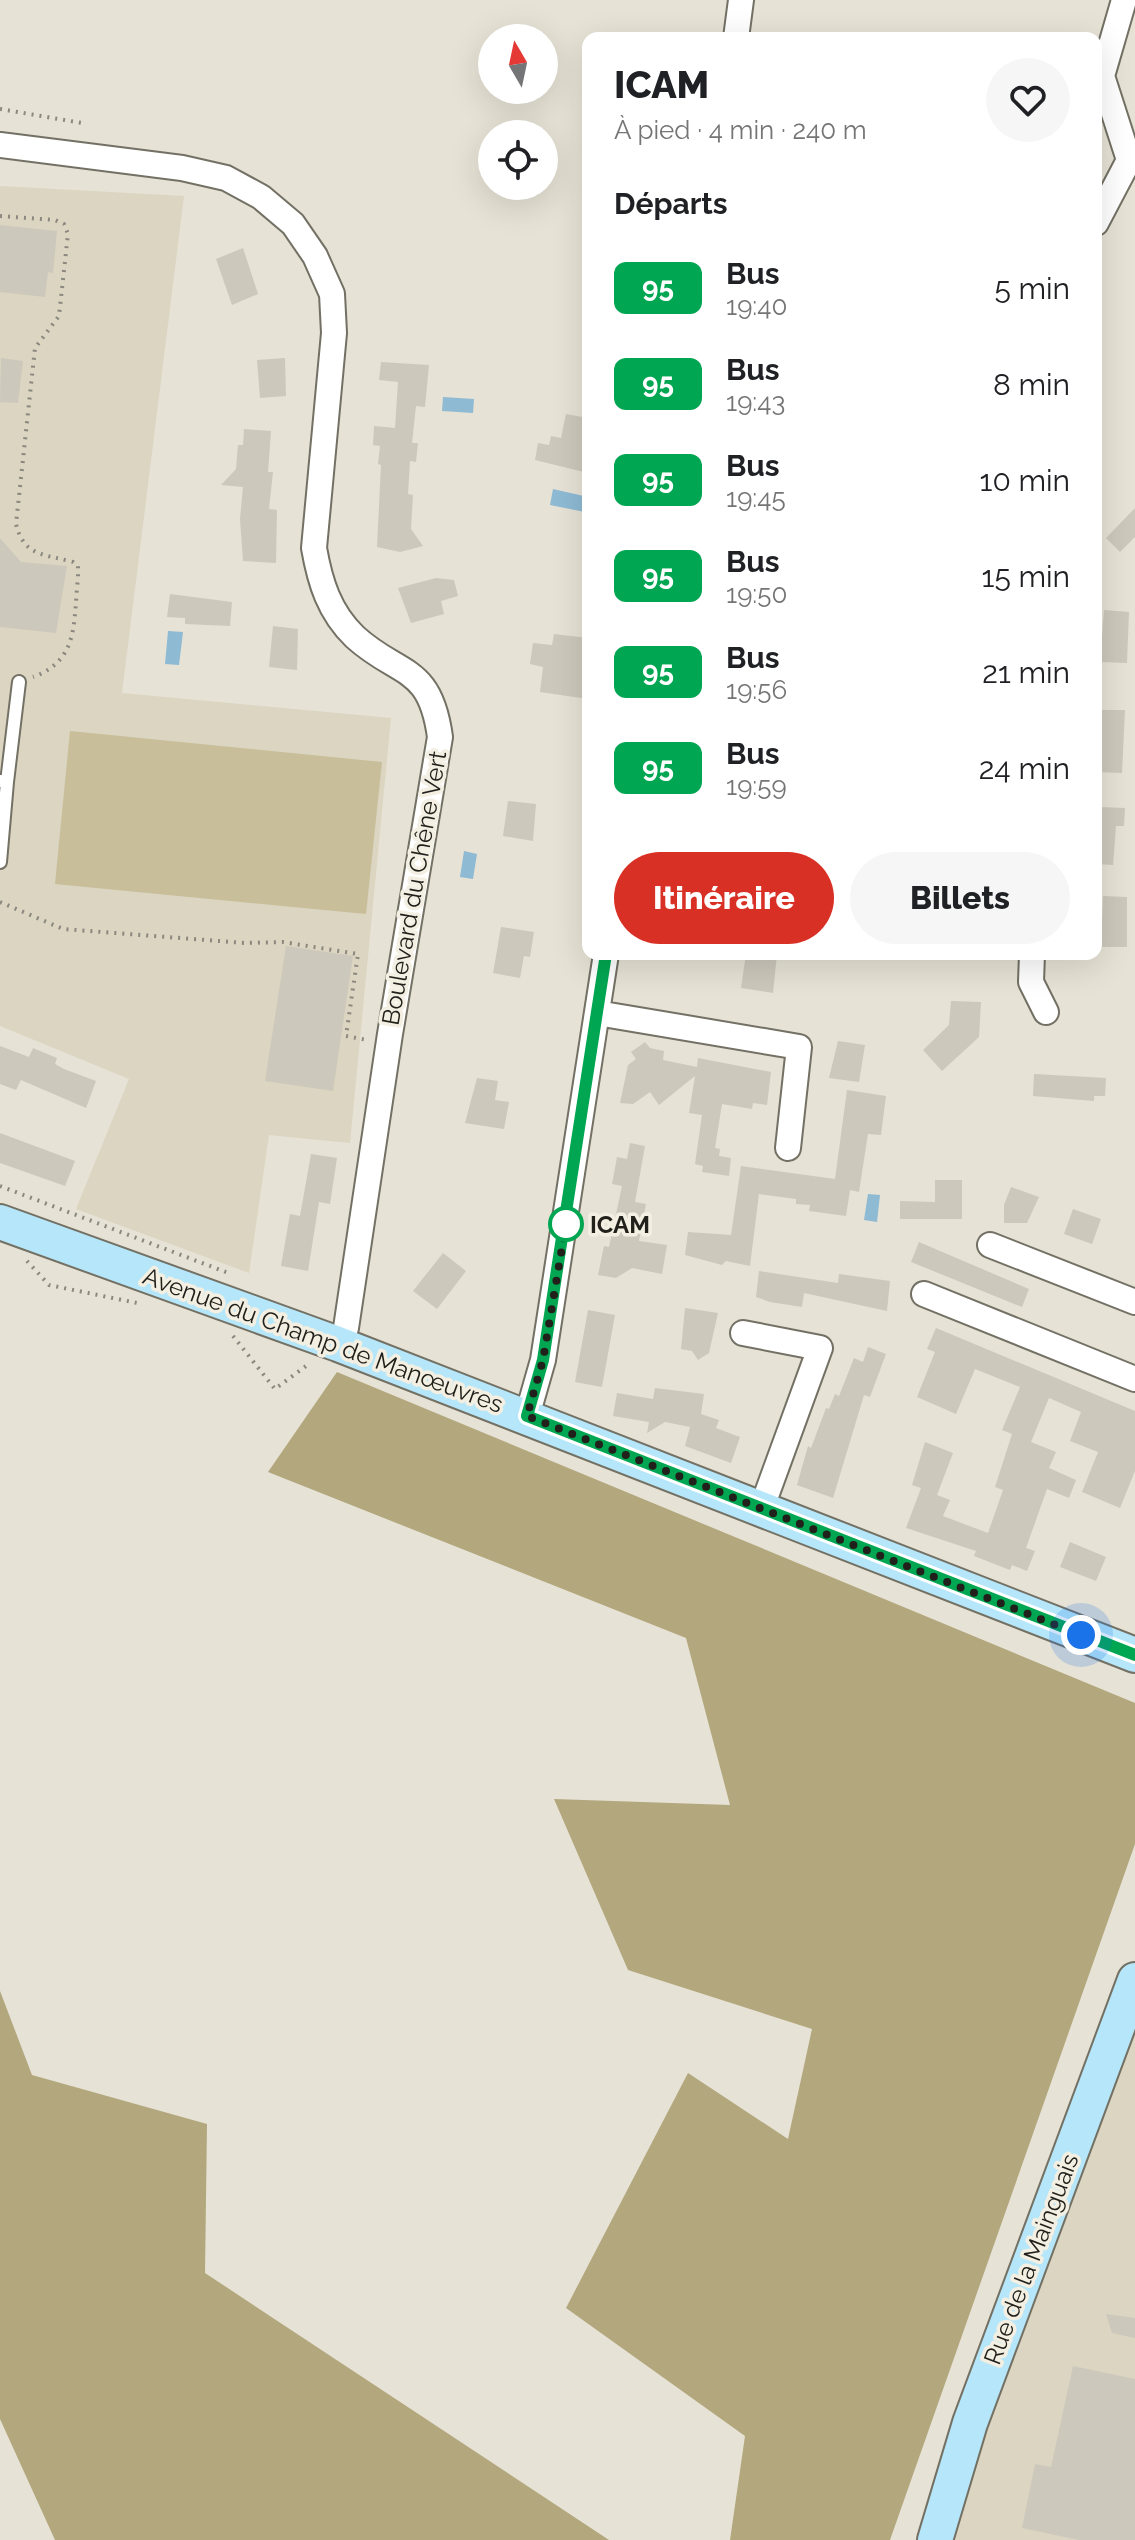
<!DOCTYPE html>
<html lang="fr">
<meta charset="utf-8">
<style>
body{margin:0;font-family:Raleway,sans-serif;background:#f6f6f6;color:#202124;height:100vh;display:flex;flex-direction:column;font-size:30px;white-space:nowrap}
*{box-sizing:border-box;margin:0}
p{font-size:26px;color:#757577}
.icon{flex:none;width:44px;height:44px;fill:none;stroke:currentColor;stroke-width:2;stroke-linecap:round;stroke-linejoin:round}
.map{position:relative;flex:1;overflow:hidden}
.drawer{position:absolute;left:582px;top:32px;width:520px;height:928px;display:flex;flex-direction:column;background:#fff;border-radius:16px;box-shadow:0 8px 32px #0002}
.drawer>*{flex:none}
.badge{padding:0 16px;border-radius:12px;font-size:28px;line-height:52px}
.needle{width:52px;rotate:351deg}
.fabs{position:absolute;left:478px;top:24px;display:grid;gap:16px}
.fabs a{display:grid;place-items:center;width:80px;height:80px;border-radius:50%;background:#fff;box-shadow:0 8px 32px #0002;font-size:40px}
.you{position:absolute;width:40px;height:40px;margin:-20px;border:6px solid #fff;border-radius:50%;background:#1a73e8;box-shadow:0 0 0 12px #1a73e833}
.map>.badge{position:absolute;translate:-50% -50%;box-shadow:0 0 0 4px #fff}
h2{padding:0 32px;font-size:30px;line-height:72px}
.round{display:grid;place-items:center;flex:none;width:84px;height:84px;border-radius:42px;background:#f6f6f6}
.overview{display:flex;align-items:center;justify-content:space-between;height:136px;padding:0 32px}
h1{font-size:38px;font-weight:800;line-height:60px}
.primary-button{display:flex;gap:16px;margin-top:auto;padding:16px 32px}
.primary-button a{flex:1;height:92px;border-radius:48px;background:#d93025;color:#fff;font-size:32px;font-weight:800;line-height:92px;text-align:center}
.primary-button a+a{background:#f6f6f6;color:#202124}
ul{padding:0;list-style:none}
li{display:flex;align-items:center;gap:24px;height:96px;padding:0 32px}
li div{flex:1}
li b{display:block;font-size:30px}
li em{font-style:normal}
li .badge{min-width:88px;font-weight:700;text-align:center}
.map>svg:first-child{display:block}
</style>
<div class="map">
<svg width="1135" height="2540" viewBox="0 0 1135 2540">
<rect width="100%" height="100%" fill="#e6e2d5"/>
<path fill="#dbd5c1" d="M 0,186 L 184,196 L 122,693 L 391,718 L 350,1143 L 269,1135 L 249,1273 L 76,1209 L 129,1079 L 0,1026 Z
M 1135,2012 L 1135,2540 L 953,2540 L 997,2388 Z"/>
<path fill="#c9be9a" d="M 70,731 L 382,762 L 366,914 L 55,884 Z"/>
<path fill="#b3a77d" d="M 337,1372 L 1135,1703 L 1135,1844 L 890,2540 L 730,2540 L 745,2436 L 566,2308 L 688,2073 L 788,2139 L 812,2029 L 628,1970 L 554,1799 L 730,1805 L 686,1638 L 268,1472 Z
M 0,1991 L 32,2075 L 207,2124 L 205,2273 L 609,2540 L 55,2540 L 0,2419 Z"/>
<path fill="#8ebad4" d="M 443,397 L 474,399 L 473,413 L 442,411 Z
M 553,489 L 588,497 L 585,512 L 550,505 Z
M 168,631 L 183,632 L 179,665 L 165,664 Z
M 464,851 L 477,854 L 473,879 L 460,877 Z
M 868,1194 L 880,1195 L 877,1222 L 864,1220 Z"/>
<path fill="#ccc8bc" d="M 0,225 L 57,231 L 53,273 L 48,272 L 45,297 L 0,292 Z
M 243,248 L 258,294 L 232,305 L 216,259 Z
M 1,358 L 23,361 L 18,403 L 0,402 Z
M 285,358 L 286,396 L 260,398 L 257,360 Z
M 381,362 L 429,365 L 425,407 L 416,406 L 412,443 L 418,443 L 416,462 L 410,461 L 408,494 L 413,495 L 411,529 L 423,546 L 400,552 L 377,547 L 381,465 L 378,464 L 380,446 L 373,445 L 374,426 L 395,428 L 398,382 L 379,380 Z
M 566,414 L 588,418 L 584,441 L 588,442 L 588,473 L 535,460 L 538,443 L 549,445 L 551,436 L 561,438 Z
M 244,429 L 271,431 L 268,472 L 273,472 L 269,509 L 277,510 L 276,563 L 243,561 L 240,519 L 243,487 L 221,485 L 236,469 L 238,445 L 243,445 Z
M 1135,508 L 1135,537 L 1120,552 L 1106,538 Z
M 0,538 L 21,562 L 67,566 L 56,633 L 0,627 Z
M 436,578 L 454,580 L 458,596 L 441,601 L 444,614 L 411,623 L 398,588 Z
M 170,594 L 232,602 L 230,626 L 185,624 L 185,618 L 167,617 Z
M 1104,610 L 1129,612 L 1127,663 L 1100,662 Z
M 273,626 L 298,629 L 297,670 L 269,667 Z
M 554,634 L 588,638 L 588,699 L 540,692 L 543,667 L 530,664 L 533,643 L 552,645 Z
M 1099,710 L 1125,710 L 1122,773 L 1096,772 Z
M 508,801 L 536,804 L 533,841 L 503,836 Z
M 1099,807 L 1125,808 L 1124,826 L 1116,826 L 1113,865 L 1096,864 Z
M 1103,896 L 1127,897 L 1127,947 L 1101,947 Z
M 501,927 L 534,932 L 530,957 L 524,956 L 520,978 L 493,973 Z
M 286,946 L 353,956 L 333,1091 L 265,1081 Z
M 746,954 L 777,954 L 773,993 L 741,988 Z
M 951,1001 L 981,1002 L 979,1037 L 942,1071 L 923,1050 L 949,1025 Z
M 838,1041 L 865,1045 L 859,1082 L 829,1078 Z
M 645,1042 L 650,1048 L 664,1051 L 663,1060 L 697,1067 L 698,1058 L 771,1072 L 767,1105 L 753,1103 L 752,1109 L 722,1104 L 715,1148 L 720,1149 L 719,1156 L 731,1158 L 729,1176 L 702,1172 L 703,1166 L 695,1164 L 702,1115 L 689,1113 L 695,1076 L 659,1105 L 650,1092 L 633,1104 L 620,1103 L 628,1065 L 636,1059 L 631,1052 Z
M 0,1046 L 29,1057 L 33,1048 L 57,1058 L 55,1064 L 64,1069 L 96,1081 L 86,1108 L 21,1080 L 16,1090 L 0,1084 Z
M 1034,1074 L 1106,1078 L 1105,1096 L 1094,1096 L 1094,1101 L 1033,1096 Z
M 477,1078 L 498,1081 L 495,1100 L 509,1102 L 504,1129 L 465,1123 Z
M 847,1090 L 886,1096 L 881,1135 L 868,1134 L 859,1192 L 850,1190 L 846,1216 L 809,1211 L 810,1205 L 796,1204 L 796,1199 L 759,1194 L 750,1266 L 726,1261 L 722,1265 L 685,1255 L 688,1232 L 731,1235 L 741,1166 L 835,1179 Z
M 0,1133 L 75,1161 L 65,1186 L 0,1163 Z
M 630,1143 L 645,1146 L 635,1202 L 646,1204 L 639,1241 L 667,1245 L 662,1274 L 632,1268 L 616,1278 L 598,1275 L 604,1246 L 609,1247 L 622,1186 L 612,1184 L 617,1157 L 627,1159 Z
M 311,1154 L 337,1158 L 330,1204 L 319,1202 L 308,1271 L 281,1266 L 290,1214 L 300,1216 Z
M 935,1180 L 962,1180 L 962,1219 L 900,1219 L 900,1201 L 935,1202 Z
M 1011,1187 L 1039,1197 L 1027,1223 L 1004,1223 L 1004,1205 Z
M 1073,1209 L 1101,1219 L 1092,1244 L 1064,1234 Z
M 919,1242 L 1029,1289 L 1022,1307 L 911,1262 Z
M 443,1253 L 466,1271 L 437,1309 L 413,1291 Z
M 759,1271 L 838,1283 L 839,1274 L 890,1281 L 887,1311 L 804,1293 L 802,1307 L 770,1302 L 756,1297 Z
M 685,1308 L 718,1313 L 709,1353 L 698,1360 L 692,1351 L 681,1349 Z
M 588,1310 L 615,1315 L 602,1387 L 575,1382 Z
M 936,1328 L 1135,1411 L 1135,1471 L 1120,1508 L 1082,1492 L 1098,1452 L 1070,1441 L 1081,1412 L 1049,1398 L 1031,1442 L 1056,1452 L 1049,1468 L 1076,1480 L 1069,1498 L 1047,1489 L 1026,1548 L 1035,1551 L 1027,1571 L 1012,1565 L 1010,1570 L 974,1556 L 976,1551 L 906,1528 L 921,1488 L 912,1485 L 925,1442 L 953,1453 L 937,1495 L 950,1500 L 943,1516 L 988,1533 L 1003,1490 L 995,1487 L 1012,1434 L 1002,1430 L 1020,1387 L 975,1369 L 956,1414 L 917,1397 L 935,1352 L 927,1349 Z
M 868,1347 L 886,1354 L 870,1397 L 864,1395 L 833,1498 L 797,1485 L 808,1446 L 811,1448 L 826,1408 L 829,1409 L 835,1394 L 839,1396 L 854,1358 L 863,1362 Z
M 655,1388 L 704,1394 L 701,1414 L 719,1420 L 716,1428 L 740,1437 L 731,1463 L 685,1446 L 690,1427 L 665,1422 L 647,1433 L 649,1422 L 613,1416 L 617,1393 L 653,1399 Z
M 1070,1542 L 1106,1557 L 1096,1581 L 1060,1567 Z
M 1106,2314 L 1135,2318 L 1135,2338 L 1112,2333 Z
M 1073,2366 L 1135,2379 L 1135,2540 L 1079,2540 L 1022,2528 L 1035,2464 L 1051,2467 Z"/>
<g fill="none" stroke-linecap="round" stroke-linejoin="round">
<defs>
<path id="lane" d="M 0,781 L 7,782 L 19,682
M 0,862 L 7,782"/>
<path id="street" d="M 736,38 L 741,0
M 0,145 L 182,168 L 226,178 L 261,197 L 293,224 L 315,256 L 332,294 L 334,333 L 314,548 C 320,582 329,612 355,637 C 399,677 430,664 440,737 L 390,1034 L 346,1328 L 338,1344
M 1096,223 L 1129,160 L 1102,76 L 1124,0
M 1032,954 L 1031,982 L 1046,1012
M 597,1013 L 799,1047 L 788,1148
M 990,1245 L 1135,1302
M 924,1294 L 1135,1379
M 743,1333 L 820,1348 L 762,1507
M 527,1416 L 543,1360 L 606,954"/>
<path id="secondary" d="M 0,1222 L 338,1344 L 1135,1655
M 935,2540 L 970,2423 L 1135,1980"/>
</defs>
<use href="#lane" stroke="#737064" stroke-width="16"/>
<use href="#street" stroke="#737064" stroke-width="28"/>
<use href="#secondary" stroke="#737064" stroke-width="38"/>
<path stroke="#8a887f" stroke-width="4" stroke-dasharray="2 6" stroke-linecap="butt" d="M 0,109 L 82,123
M 0,216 L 55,220 L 64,224 L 68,234 L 59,316 L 35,348 L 16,524 C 24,557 45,554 73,562 L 78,566 L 78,578 C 73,621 80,660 33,677
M 0,902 L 63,929 L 245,943 L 283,942 L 358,954 L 346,1036 L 367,1040
M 0,1186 L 231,1274
M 27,1261 L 49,1285 L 142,1304
M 233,1336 L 275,1389 L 310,1363"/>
<use href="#lane" stroke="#fff" stroke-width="12"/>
<use href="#street" stroke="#fff" stroke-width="24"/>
<use href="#secondary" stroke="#b6e6f9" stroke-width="34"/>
</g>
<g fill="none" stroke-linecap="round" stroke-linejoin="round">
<defs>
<path id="line" d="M 606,954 L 543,1360 L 527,1416 L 1135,1655"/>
</defs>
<use href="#line" stroke="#fff" stroke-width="18"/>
<use href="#line" stroke="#00a651" stroke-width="12"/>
<path stroke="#21201b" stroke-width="8" stroke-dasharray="0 14.4" d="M 566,1224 L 543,1360 L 527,1416 L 1081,1635"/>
</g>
<circle fill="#fff" stroke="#00a651" stroke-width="4" cx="566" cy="1224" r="16"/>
<g text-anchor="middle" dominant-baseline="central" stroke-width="7" stroke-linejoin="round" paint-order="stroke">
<g font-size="24" fill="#21201b" stroke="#f3efe2">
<text transform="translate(414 888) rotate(-80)">Boulevard du Chêne Vert</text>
<text transform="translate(323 1340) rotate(20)">Avenue du Champ de Manœuvres</text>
<text transform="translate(1031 2259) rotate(-69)">Rue de la Mainguais</text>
</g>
<g font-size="24" font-weight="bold" fill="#21201b" stroke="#f3efe2" text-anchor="start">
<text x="590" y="1224">ICAM</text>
</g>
</g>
</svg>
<div class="fabs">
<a><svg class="needle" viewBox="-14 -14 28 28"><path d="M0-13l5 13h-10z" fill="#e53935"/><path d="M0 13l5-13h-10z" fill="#757577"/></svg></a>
<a><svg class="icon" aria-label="locate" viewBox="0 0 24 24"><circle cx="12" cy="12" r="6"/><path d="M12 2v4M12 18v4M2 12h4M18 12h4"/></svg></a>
</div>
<div class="you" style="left:1081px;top:1635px"></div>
<section class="drawer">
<div class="overview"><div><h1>ICAM</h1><p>À pied · 4 min · 240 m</p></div><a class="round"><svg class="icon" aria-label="heart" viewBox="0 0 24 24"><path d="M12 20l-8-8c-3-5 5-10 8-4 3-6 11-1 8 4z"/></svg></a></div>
<h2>Départs</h2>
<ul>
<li><span class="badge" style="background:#00a651;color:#fff">95</span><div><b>Bus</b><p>19:40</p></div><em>5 min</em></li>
<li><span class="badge" style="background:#00a651;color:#fff">95</span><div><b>Bus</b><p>19:43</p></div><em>8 min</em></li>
<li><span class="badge" style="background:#00a651;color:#fff">95</span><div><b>Bus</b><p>19:45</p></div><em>10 min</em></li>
<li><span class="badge" style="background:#00a651;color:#fff">95</span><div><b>Bus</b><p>19:50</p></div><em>15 min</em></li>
<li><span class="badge" style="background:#00a651;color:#fff">95</span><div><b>Bus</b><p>19:56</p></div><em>21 min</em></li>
<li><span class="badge" style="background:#00a651;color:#fff">95</span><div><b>Bus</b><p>19:59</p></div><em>24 min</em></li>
</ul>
<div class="primary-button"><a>Itinéraire</a><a>Billets</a></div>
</section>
</div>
